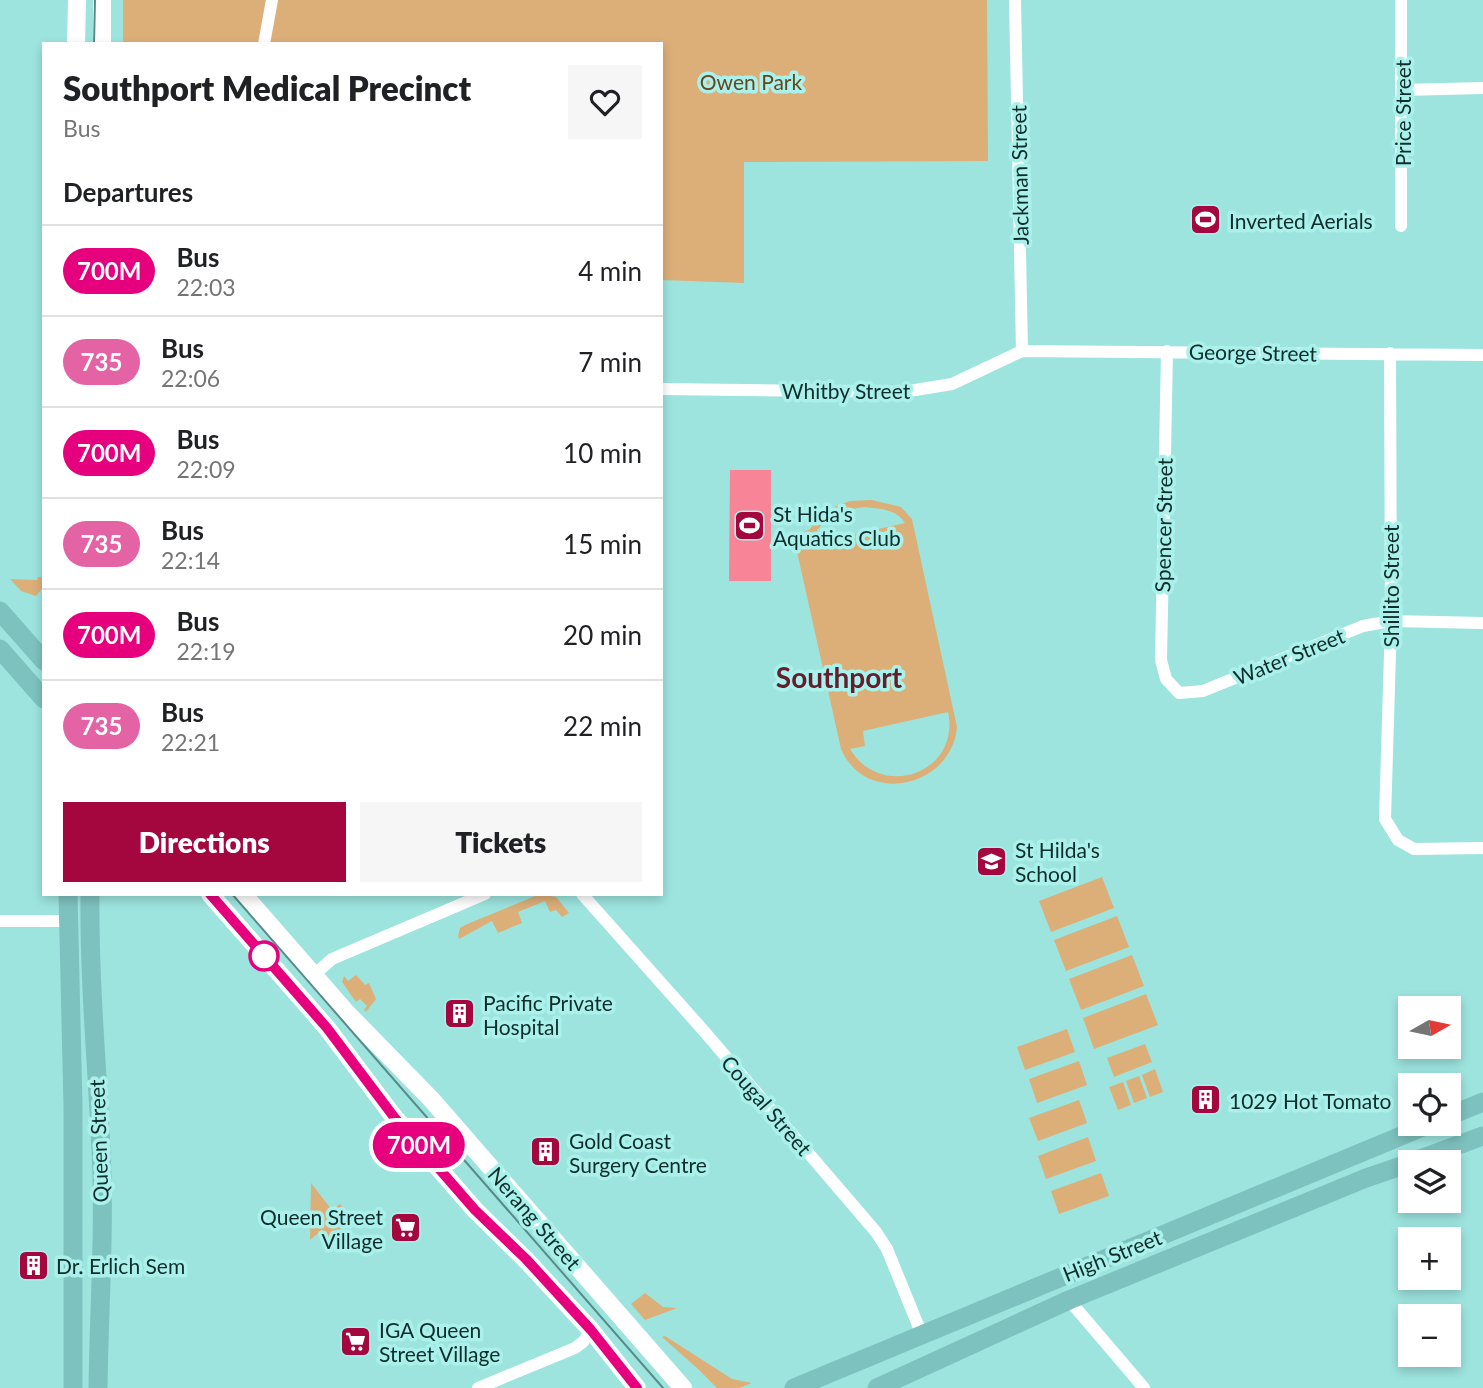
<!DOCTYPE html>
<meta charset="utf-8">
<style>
body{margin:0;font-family:Lato,sans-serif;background:#f6f6f6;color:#202124;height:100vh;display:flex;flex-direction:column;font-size:26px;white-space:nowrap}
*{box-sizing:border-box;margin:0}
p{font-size:23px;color:#757577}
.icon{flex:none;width:38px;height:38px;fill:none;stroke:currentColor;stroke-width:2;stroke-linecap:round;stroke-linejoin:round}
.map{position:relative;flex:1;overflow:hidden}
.details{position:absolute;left:42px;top:42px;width:621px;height:854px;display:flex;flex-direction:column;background:#fff;border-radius:0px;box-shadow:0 4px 10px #0003}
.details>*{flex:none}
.badge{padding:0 14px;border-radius:23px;font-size:24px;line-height:46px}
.needle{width:46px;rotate:81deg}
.tools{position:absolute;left:1398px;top:996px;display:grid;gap:14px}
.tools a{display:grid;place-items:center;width:63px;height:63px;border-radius:0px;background:#fff;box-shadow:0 4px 10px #0003;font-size:35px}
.map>.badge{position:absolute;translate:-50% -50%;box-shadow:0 0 0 4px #fff}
h2{padding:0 21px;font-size:26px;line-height:63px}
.round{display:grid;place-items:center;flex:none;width:74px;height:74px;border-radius:0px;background:#f6f6f6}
.overview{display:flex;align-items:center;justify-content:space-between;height:119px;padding:0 21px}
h1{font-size:33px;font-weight:800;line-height:52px}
.button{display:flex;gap:14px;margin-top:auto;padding:14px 21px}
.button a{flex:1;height:80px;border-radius:0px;background:#a3073e;color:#fff;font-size:28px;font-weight:800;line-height:80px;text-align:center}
.button a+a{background:#f6f6f6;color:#202124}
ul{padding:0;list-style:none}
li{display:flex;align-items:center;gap:21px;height:91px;padding:0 21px;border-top:2px solid #e0e0e0}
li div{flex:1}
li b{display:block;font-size:26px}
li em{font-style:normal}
li .badge{min-width:77px;font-weight:700;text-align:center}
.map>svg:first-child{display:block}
</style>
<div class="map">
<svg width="1483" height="1388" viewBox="0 0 1483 1388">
<rect width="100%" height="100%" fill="#9de4df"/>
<path fill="#dcaf79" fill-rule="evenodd" d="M 123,0 L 987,0 L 988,161 L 744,162 L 744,283 L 662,280 L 662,44 L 123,44 Z
M 872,500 L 901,507 L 912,519 L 957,727 C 952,787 866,807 841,749 L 793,534 L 809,530 L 820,517 L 838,505 L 850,501 ZM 865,507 C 881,509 896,509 905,523 L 820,542 L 817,530 C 831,514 845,509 865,507 ZM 948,712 C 961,773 881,801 850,749 L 865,746 L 863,731 Z
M 38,577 L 44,577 L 44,586 L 36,596 L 21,591 L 10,579 L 37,580 Z
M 1102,877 L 1114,908 L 1051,932 L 1039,901 Z
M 540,894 L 556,897 L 569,913 L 562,917 L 556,910 L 550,912 L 545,901 L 518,912 L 522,923 L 498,933 L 492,921 L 459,939 L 458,936 L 460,928 L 465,925 Z
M 1117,916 L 1129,947 L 1066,971 L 1054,940 Z
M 1132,955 L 1144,986 L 1081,1010 L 1069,979 Z
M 356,975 L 365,985 L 369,983 L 376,999 L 366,1012 L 364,1010 L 367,1006 L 360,999 L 356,1002 L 342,982 L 344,976 L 348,981 Z
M 1146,994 L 1158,1025 L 1094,1049 L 1083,1018 Z
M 1067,1029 L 1075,1052 L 1025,1070 L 1017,1047 Z
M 1145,1044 L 1152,1062 L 1114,1077 L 1107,1058 Z
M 1079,1061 L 1087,1085 L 1037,1103 L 1029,1079 Z
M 1155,1069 L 1163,1092 L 1150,1097 L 1142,1075 Z
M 1139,1076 L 1147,1098 L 1134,1103 L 1126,1081 Z
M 1123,1082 L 1131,1105 L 1118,1110 L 1109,1087 Z
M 1079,1100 L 1087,1123 L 1038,1141 L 1029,1118 Z
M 1088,1137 L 1096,1161 L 1046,1179 L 1038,1156 Z
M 1101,1173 L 1109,1196 L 1059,1214 L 1051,1191 Z
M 311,1183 L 332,1210 L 340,1204 L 346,1211 L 335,1245 L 322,1230 L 310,1240 Z
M 645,1293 L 663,1307 L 677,1308 L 645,1320 L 631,1304 Z
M 665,1336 L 732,1379 L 752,1383 L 739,1388 L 717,1388 L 698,1369 L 662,1337 Z"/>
<path fill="#f88597" d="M 730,470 L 771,470 L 771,581 L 729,581 Z"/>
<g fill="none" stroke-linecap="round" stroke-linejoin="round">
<path stroke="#fff" stroke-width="12" d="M 1015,0 L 1022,351
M 1401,0 L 1401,226
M 264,44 L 272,0
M 1402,90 L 1483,88
M 1167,351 L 1161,660 L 1166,679 L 1179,693 L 1203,691 L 1363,626 L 1391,621 L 1483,623
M 1390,353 L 1391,621 L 1385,819 L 1398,840 L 1414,849 L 1483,848
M 662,389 L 903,392 L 952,384 L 1022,351 L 1483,355
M 582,894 L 703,1030 L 876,1232 L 887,1249 L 922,1335
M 0,921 L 68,921
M 314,975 L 332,959 L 485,894
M 1069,1300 L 1144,1388
M 478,1388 L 575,1348 L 583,1342 L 591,1330"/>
<path stroke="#fff" stroke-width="18" d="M 76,44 L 77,0
M 102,44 L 102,0
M 210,894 L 327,1028 L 394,1117 L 475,1210 L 525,1259 L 591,1330 L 637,1388
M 243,894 L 345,1011 L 431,1099 L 683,1388"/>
<path stroke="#7ec2bf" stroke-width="19" d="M 0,611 L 44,661
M 0,649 L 44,699
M 68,894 L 73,1107 L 73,1388
M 90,894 C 89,979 97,1064 101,1149 C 105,1228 99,1309 98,1388
M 1449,1116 L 1483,1102
M 1412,1162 L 1483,1136
M 794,1388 L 1430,1124
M 877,1388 L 1069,1300 L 1366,1178 L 1410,1163"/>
<path stroke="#588b87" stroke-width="2" d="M 94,44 L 95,0
M 232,894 L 663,1388"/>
</g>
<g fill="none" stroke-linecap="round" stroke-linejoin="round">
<defs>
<path id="line" d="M 210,894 L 327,1028 L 394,1117 L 475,1210 L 526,1259 L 591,1330 L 637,1388"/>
</defs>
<use href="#line" stroke="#fff" stroke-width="16"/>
<use href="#line" stroke="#e6007e" stroke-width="10"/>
</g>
<defs>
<symbol id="stadium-square" viewBox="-11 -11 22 22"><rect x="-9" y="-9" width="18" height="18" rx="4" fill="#a3073e" stroke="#aaf1ec"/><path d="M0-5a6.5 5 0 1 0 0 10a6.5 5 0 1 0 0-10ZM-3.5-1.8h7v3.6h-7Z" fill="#fff"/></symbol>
<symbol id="school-square" viewBox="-11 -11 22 22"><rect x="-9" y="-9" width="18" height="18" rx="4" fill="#a3073e" stroke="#aaf1ec"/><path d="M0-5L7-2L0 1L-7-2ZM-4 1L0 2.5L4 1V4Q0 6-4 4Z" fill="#fff"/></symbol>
<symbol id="building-square" viewBox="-11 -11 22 22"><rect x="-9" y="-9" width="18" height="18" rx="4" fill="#a3073e" stroke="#aaf1ec"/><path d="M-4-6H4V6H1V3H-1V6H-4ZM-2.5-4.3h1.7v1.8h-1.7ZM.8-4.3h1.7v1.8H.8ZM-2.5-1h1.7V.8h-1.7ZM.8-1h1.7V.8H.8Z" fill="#fff"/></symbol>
<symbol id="supermarket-square" viewBox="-11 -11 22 22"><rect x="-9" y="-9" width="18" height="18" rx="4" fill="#a3073e" stroke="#aaf1ec"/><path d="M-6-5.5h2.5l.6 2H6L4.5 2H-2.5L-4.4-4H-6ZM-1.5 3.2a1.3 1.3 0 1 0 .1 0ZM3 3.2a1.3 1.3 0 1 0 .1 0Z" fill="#fff"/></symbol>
</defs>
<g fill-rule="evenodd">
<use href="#stadium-square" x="1188" y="202" width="35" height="35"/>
<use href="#stadium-square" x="732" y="508" width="35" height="35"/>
<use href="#school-square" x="974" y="844" width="35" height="35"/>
<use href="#building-square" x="442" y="996" width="35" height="35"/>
<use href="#building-square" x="1188" y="1082" width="35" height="35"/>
<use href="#building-square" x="528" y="1134" width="35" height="35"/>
<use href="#supermarket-square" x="388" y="1210" width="35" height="35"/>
<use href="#building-square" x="16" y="1248" width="35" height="35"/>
<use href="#supermarket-square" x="338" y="1324" width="35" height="35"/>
</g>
<circle fill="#fff" stroke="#e6007e" stroke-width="3.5" cx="264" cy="956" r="14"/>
<g text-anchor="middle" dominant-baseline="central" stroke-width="7" stroke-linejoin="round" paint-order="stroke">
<g font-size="21" fill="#65471f" stroke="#aaf1ec">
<text x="751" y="81">Owen Park</text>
</g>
<g font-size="21" fill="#0f2d2b" stroke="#aaf1ec">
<text transform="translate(1402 113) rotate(-90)">Price Street</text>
<text transform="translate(1019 175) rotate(-91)">Jackman Street</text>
<text transform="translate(1253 352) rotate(1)">George Street</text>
<text x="846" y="390">Whitby Street</text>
<text transform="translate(1163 525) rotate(-89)">Spencer Street</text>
<text transform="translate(1390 586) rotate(-90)">Shillito Street</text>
<text transform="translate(1289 656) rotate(-22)">Water Street</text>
<text transform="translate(767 1105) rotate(49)">Cougal Street</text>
<text transform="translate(98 1141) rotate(-92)">Queen Street</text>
<text transform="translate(535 1218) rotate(49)">Nerang Street</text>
<text transform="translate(1112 1255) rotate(-22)">High Street</text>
</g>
<g font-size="21" fill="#0f2d2b" stroke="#aaf1ec" text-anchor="start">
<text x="1229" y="220">Inverted Aerials</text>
<text x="773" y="513">St Hida's<tspan x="773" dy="24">Aquatics Club</tspan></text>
<text x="1015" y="849">St Hilda's<tspan x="1015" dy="24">School</tspan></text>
<text x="483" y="1002">Pacific Private<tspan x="483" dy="24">Hospital</tspan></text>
<text x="1229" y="1100">1029 Hot Tomato</text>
<text x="569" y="1140">Gold Coast<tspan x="569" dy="24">Surgery Centre</tspan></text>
<text x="383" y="1216" text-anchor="end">Queen Street<tspan x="383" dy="24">Village</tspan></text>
<text x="56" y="1265">Dr. Erlich Sem</text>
<text x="379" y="1329">IGA Queen<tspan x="379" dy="24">Street Village</tspan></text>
</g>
<g font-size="28" font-weight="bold" fill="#631e2d" stroke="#aaf1ec">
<text x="839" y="677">Southport</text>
</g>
</g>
</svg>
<div class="tools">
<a><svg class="needle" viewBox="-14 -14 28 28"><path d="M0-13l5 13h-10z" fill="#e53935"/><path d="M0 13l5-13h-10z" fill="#757577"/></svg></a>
<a><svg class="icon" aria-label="locate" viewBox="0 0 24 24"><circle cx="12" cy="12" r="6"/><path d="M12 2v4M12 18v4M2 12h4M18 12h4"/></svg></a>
<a><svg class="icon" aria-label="layers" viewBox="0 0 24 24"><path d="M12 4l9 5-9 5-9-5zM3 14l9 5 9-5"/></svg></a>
<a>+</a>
<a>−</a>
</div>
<b class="badge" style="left:419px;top:1145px;background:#e6007e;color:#fff">700M</b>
<section class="details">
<div class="overview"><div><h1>Southport Medical Precinct</h1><p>Bus</p></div><a class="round"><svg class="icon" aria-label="heart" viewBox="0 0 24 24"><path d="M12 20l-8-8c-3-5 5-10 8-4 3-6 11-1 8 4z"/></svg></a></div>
<h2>Departures</h2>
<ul>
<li><span class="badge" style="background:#e6007e;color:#fff">700M</span><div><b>Bus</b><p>22:03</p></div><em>4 min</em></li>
<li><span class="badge" style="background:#e463a4;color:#fff">735</span><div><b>Bus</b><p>22:06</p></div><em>7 min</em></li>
<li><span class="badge" style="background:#e6007e;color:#fff">700M</span><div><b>Bus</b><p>22:09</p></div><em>10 min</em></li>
<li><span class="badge" style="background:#e463a4;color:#fff">735</span><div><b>Bus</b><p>22:14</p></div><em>15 min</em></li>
<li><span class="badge" style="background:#e6007e;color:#fff">700M</span><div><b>Bus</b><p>22:19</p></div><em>20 min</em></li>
<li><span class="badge" style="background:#e463a4;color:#fff">735</span><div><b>Bus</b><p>22:21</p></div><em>22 min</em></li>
</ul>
<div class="button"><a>Directions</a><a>Tickets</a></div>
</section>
</div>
